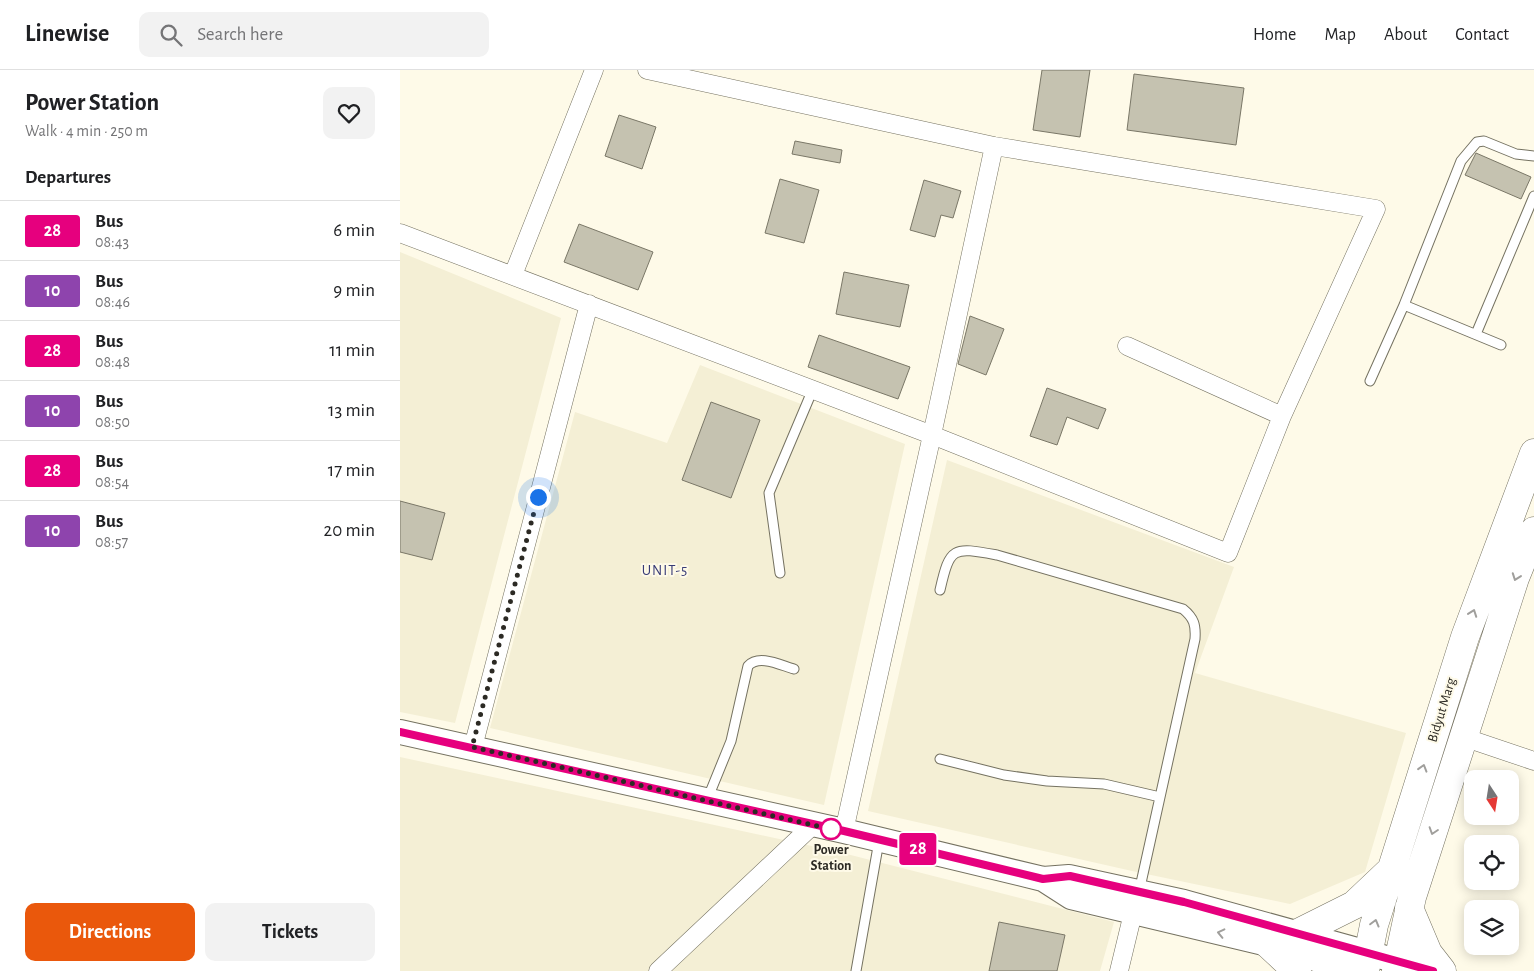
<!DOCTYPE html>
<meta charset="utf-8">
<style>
body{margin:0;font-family:"Alegreya Sans",sans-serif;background:#f2f2f2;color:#202124;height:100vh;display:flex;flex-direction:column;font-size:19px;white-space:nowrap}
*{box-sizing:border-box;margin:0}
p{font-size:16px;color:#757577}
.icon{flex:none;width:28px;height:28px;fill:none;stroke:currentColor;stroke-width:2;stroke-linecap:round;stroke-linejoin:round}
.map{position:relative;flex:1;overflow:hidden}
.side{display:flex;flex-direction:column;background:#fff;width:400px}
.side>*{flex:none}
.badge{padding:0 10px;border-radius:4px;font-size:18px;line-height:32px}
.needle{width:32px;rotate:168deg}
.controls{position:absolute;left:1064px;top:700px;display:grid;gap:10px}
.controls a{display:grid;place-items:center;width:55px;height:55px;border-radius:10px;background:#fff;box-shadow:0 2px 12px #0003;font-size:25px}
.you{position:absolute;width:25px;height:25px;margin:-12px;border:4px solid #fff;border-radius:50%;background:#1a73e8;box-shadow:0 0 0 8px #1a73e833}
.map>.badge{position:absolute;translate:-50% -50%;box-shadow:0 0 0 2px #fff}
h2{padding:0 25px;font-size:19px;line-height:45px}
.round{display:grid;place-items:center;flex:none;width:52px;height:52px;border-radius:10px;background:#f2f2f2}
.head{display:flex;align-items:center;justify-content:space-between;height:85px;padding:0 25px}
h1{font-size:24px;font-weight:600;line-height:38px}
.action{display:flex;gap:10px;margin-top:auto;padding:10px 25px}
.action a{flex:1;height:58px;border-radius:10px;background:#ea580c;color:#fff;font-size:20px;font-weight:600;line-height:58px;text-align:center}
.action a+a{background:#f2f2f2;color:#202124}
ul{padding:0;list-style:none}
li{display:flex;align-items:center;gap:15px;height:60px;padding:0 25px;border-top:1px solid #e0e0e0}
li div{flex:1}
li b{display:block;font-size:19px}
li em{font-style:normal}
li .badge{min-width:55px;font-weight:700;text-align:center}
header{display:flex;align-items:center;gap:30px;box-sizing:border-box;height:70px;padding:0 25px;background:#fff;border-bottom:1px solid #e0e0e0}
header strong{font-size:24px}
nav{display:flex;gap:28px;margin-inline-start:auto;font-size:18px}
.search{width:350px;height:45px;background:#f2f2f2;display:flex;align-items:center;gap:12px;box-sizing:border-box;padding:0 18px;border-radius:10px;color:#757577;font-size:19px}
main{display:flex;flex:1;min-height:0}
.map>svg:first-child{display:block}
</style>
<header>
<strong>Linewise</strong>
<div class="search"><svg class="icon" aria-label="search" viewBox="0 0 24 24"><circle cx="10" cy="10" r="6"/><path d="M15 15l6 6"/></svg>Search here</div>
<nav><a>Home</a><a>Map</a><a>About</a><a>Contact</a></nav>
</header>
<main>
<section class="side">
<div class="head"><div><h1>Power Station</h1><p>Walk · 4 min · 250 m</p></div><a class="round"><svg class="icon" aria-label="heart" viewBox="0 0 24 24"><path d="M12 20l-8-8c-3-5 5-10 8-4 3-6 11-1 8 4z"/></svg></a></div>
<h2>Departures</h2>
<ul>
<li><span class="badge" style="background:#e6007e;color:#fff">28</span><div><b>Bus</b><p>08:43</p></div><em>6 min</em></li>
<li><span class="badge" style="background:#8e44ad;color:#fff">10</span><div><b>Bus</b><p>08:46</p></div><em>9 min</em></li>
<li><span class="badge" style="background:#e6007e;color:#fff">28</span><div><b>Bus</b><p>08:48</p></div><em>11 min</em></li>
<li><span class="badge" style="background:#8e44ad;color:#fff">10</span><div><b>Bus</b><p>08:50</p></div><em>13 min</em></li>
<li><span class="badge" style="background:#e6007e;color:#fff">28</span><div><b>Bus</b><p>08:54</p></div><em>17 min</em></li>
<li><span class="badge" style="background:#8e44ad;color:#fff">10</span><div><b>Bus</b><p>08:57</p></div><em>20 min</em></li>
</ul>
<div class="action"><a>Directions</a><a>Tickets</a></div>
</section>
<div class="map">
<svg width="1134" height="901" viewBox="0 0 1134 901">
<rect width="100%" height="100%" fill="#fefae8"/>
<path fill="#f4efd5" d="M 0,182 L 161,248 L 55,653 L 0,642 Z
M 300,295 L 505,374 L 424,735 L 90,658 L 175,342 L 267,373 Z
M 547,390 L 834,497 L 795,603 L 1006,663 L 965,802 L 890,834 L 732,801 L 468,741 Z
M 0,687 L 435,781 L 714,852 L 700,901 L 0,901 Z"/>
<path fill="#c5c2b0" stroke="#7a7767" d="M 642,0 L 690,0 L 680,67 L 633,60 Z
M 734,4 L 844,18 L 836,75 L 727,60 Z
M 219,45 L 256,57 L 242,99 L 205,86 Z
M 395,71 L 442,80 L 440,93 L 392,84 Z
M 1076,83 L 1131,107 L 1121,129 L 1065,105 Z
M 380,109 L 419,120 L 404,173 L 365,163 Z
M 524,110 L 561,121 L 553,148 L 541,145 L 535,167 L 510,160 Z
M 179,154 L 253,182 L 238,220 L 164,192 Z
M 444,202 L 509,215 L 500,257 L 436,244 Z
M 570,246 L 604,259 L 586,305 L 558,294 Z
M 419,265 L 510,297 L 498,329 L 408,297 Z
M 647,318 L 706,339 L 698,359 L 667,347 L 657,375 L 630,366 Z
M 311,332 L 360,350 L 331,428 L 282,410 Z
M 0,431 L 45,443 L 32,490 L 0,482 Z
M 599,852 L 665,865 L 657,901 L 589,901 Z"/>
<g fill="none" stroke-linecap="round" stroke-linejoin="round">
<defs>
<path id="lane" d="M 1004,235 L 1101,275
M 1076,264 L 1134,126
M 970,311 L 1004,235 L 1061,91 L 1077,72 L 1084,71 L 1116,84 L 1134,86
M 380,503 L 369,423 L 413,319
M 540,520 C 550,476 553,477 597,485 L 783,539 C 794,548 796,555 795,569 L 739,822
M 540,689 L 604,705 L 647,711 L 704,714 L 760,727
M 307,730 L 331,671 L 348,596 C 359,584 380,595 394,599
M 456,901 L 479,771"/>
<path id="street" d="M 247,0 L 594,76 L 976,139 L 882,346 L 828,483 L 532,365 L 444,761
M 0,163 L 532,365 L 594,76
M 113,205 L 194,0
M 727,276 L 882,346
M 1063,667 L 1134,691
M 73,677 L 189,234
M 258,901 L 413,755
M 719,901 L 733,843"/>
<path id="secondary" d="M 0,662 L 444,761 L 643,809 L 669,807 L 784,832 L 1033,901
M 643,809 L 671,827 L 868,874 L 953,901"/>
<path id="primary" d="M 1009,838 L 1028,883 L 1042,901
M 896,864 L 954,835 L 991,800
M 868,874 L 897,901
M 965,901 L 974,855 L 1065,567 L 1134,383
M 996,901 L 1012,827 L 1115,508 L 1134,461"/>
</defs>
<use href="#lane" stroke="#757261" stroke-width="11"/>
<use href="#street" stroke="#757261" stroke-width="19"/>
<use href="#secondary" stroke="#757261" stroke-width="26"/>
<use href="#primary" stroke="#757261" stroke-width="29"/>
<use href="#lane" stroke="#fff" stroke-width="9"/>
<use href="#street" stroke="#fff" stroke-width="18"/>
<use href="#secondary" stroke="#fff" stroke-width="24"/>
<use href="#primary" stroke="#fff" stroke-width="28"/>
</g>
<defs><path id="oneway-chevron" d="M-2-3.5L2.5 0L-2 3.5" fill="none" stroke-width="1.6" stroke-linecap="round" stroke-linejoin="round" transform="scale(1.25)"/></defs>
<g stroke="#a09f9c">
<use href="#oneway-chevron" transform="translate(1116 507) rotate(110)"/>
<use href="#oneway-chevron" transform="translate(1073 543) rotate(-70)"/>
<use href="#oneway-chevron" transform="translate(1023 698) rotate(-73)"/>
<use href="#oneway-chevron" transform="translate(1033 761) rotate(108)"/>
<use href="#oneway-chevron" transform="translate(975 853) rotate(-75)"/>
<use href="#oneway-chevron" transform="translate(821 863) rotate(-167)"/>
</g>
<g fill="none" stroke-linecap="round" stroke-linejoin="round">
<defs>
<path id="line" d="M 0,662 L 444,761 L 643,809 L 670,806 L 784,832 L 1033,901"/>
</defs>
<use href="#line" stroke="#fff" stroke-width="11"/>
<use href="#line" stroke="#e6007e" stroke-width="8"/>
<path stroke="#2c2a24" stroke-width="5" stroke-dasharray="0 9" d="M 138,427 L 72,677 L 431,759"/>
</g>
<circle fill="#fff" stroke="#e6007e" stroke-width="2.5" cx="431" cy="759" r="10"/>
<g text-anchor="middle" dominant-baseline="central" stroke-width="4" stroke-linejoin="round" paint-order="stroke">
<g font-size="14" fill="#2c2a24" stroke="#fefae8">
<text transform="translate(1042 640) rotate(-73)">Bidyut Marg</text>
</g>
<g font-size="14" font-weight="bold" fill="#2c2a24" stroke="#fefae8">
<text x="431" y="780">Power<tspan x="431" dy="16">Station</tspan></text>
</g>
<g font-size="15" letter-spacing="1" fill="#373b76" stroke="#fefae8">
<text x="265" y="500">UNIT-5</text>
</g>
</g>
</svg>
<div class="controls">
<a><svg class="needle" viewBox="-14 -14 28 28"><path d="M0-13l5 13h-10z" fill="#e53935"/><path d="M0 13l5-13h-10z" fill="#757577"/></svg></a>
<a><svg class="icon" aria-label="locate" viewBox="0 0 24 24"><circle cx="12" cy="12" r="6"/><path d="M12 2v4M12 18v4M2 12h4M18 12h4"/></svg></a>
<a><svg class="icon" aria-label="layers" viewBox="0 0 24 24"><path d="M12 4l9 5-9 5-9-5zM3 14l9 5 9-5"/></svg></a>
</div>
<div class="you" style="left:138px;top:427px"></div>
<b class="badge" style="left:518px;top:779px;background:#e6007e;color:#fff">28</b>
</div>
</main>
